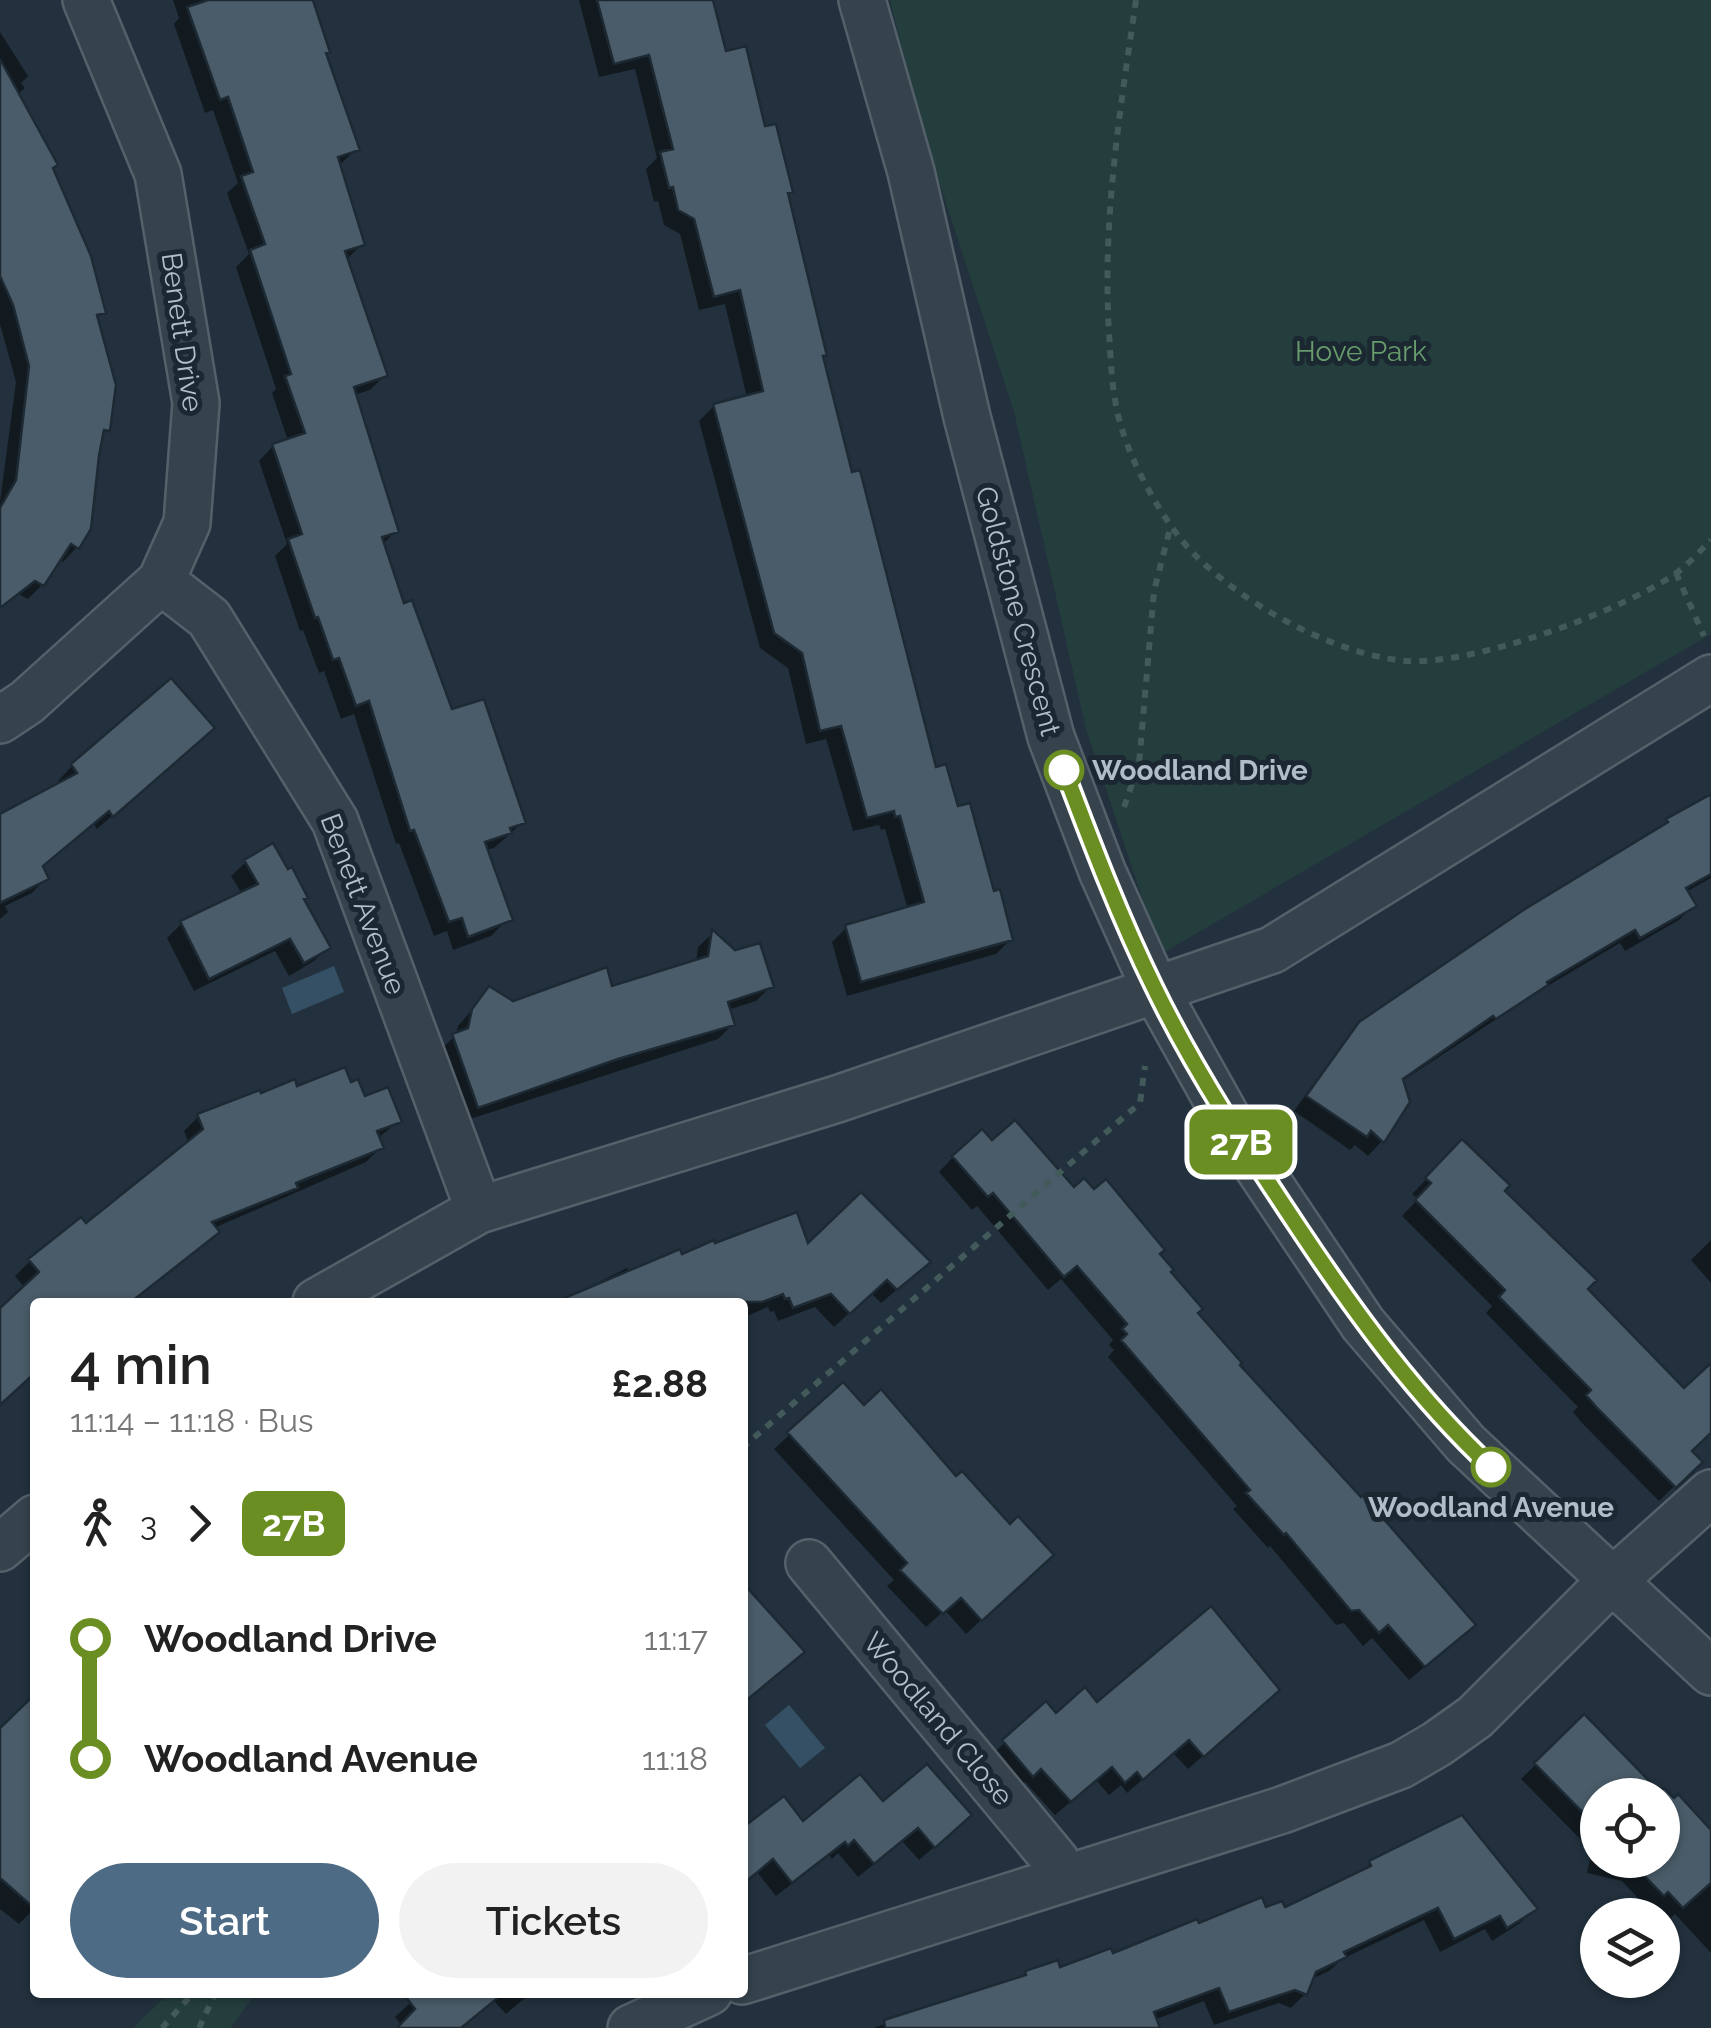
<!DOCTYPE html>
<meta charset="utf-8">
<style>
body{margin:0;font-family:Raleway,sans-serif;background:#f2f2f2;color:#222;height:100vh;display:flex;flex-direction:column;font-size:38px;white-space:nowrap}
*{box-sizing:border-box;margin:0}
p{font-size:32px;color:#767676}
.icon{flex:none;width:55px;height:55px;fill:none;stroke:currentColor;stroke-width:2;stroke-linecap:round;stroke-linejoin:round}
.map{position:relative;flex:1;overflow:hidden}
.details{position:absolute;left:30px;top:1298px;width:718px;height:700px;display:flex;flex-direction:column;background:#fff;border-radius:10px;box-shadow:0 2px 8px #0004}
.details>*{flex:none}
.badge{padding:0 20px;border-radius:15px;font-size:35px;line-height:65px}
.fabs{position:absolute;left:1580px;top:1778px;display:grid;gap:20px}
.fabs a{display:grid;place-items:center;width:100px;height:100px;border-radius:50%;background:#fff;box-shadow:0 2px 8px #0004;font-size:50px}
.map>.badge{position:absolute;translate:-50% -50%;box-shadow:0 0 0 5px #fff}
.legs{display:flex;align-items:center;gap:15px;height:110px;padding:0 40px;font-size:32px}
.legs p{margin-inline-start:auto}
.head{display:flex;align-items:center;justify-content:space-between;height:170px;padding:0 40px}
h1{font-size:55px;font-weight:600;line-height:75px}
.primary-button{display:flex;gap:20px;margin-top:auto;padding:20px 40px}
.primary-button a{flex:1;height:115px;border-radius:60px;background:#4d6b85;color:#fff;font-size:40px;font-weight:600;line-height:115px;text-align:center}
.primary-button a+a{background:#f2f2f2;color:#222}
ul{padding:0 40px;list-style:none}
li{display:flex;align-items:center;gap:35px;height:120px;font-size:38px}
li i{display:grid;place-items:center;width:15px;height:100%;margin:0 12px;background:currentColor}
li i::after{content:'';width:25px;height:25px;margin:-12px;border:8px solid;border-radius:50%;background:#fff}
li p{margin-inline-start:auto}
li:first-child i{background:linear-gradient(#0000 50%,currentColor 0)}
li:last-child i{background:linear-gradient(currentColor 50%,#0000 0)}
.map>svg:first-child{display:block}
</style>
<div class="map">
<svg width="1711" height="2028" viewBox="0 0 1711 2028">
<rect width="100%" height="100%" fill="#22313d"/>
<path fill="#243e3d" d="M 890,0 L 1711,0 L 1711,634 L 1161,954 L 1086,729 L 1014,412 L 923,132 Z
M 169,1993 L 169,1992 L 255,1993 L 231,2028 L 133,2028 Z"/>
<path fill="#355065" d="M 334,966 L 344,992 L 292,1014 L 282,988 Z
M 789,1705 L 825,1748 L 800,1768 L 765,1725 Z"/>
<path fill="#0007" fill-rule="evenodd" d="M 173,0 L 310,0 L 323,54 L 357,149 L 338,166 L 362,244 L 347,259 L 385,375 L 370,390 L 354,395 L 396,531 L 382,545 L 402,606 L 450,713 L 523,822 L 494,848 L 485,850 L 506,921 L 491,936 L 453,950 L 447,931 L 434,936 L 399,843 L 396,844 L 354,714 L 341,719 L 324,671 L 319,673 L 303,630 L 300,631 L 275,556 L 287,544 L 259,461 L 273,446 L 288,441 L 272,393 L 276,389 L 236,267 L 249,254 L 227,193 L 238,183 L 213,110 L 205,113 L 174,24 L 179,18 Z
M 579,0 L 710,0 L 724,54 L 763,129 L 786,195 L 821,358 L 934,770 L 956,810 L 1011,939 L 996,954 L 847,996 L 832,942 L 847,927 L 908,910 L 885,829 L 881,830 L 879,825 L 853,831 L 826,739 L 806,744 L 788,668 L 760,648 L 699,421 L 714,406 L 747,398 L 725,304 L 699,310 L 680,234 L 664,225 L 658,201 L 654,202 L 646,169 L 657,158 L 635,69 L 599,77 Z
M 0,32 L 28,76 L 21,83 L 25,88 L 17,95 L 51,169 L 103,312 L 95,320 L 108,429 L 100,437 L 77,547 L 63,562 L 59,559 L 42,585 L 28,599 L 19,594 L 0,609 L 0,502 L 16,382 L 0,324 Z
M 171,681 L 197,742 L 97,829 L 94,824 L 40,867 L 46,878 L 32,893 L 5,906 L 8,912 L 0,919 L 0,817 L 60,784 L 58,781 L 72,766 Z
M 1711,796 L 1711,878 L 1686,892 L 1694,905 L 1679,920 L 1625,951 L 1620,943 L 1539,991 L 1401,1082 L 1382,1141 L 1368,1156 L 1355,1145 L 1350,1150 L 1294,1111 L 1345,1040 L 1361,1023 L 1655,832 L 1667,821 Z
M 246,862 L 302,900 L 328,947 L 314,961 L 289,976 L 275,951 L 194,991 L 167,938 L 182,923 L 242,894 L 231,876 Z
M 713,933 L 771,986 L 756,1001 L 728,1010 L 733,1024 L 718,1039 L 464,1121 L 439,1051 L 456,1035 L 458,1026 L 490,989 L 512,1004 L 611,989 L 696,962 L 698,947 Z
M 350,1085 L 364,1099 L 399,1121 L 378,1138 L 381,1147 L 366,1162 L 214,1228 L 217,1232 L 202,1247 L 132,1302 L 35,1302 L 35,1372 L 0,1403 L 0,1311 L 25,1288 L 15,1276 L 30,1261 L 85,1227 L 189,1144 L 184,1131 L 199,1116 L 260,1096 L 296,1089 Z
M 1463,1142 L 1585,1289 L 1684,1392 L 1711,1407 L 1711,1430 L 1689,1451 L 1699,1462 L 1659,1501 L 1582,1423 L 1573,1412 L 1578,1407 L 1486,1313 L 1492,1306 L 1402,1216 L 1418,1199 L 1412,1194 Z
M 992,1143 L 1074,1190 L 1156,1254 L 1195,1313 L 1458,1639 L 1409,1680 L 1372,1638 L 1363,1646 L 1344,1623 L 1336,1625 L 1270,1546 L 1268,1548 L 1233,1509 L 1237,1506 L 1108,1357 L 1114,1350 L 1109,1345 L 1113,1340 L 1061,1279 L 1048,1290 L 977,1206 L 972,1210 L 939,1172 L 953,1157 Z
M 1711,1240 L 1711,1283 L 1691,1260 Z
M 807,1248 L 913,1276 L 881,1303 L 871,1293 L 834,1327 L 815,1307 L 778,1321 L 774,1311 L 770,1312 L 768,1307 L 742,1318 L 742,1302 L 559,1302 L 627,1268 L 630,1273 L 681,1257 Z
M 843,1386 L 863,1409 L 956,1480 L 1010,1527 L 1036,1570 L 966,1634 L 945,1610 L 926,1627 L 887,1586 L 894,1580 L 774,1449 Z
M 35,1698 L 35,1908 L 19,1924 L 0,1909 L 0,1733 Z
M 1262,1704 L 1188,1769 L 1173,1753 L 1127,1793 L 1121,1785 L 1109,1795 L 1096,1780 L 1055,1815 L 1025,1782 L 1017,1790 L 989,1757 L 1046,1705 L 1056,1716 L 1097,1706 Z
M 1584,1717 L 1659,1795 L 1664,1791 L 1711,1834 L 1711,1953 L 1675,1914 L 1667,1921 L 1652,1905 L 1648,1909 L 1622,1881 L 1587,1873 L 1592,1851 L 1521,1779 ZM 1598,1795 L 1662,1795 L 1662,1860 L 1598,1860 Z
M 882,1805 L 954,1830 L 919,1860 L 902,1841 L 858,1877 L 838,1853 L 832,1859 L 829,1855 L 776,1896 L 757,1872 L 803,1824 Z
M 1371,1863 L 1534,1909 L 1520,1923 L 1492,1941 L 1485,1929 L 1440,1952 L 1424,1920 L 1342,1959 L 1329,1971 L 1310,1980 L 1305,1994 L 1291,2008 L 1279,2003 L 1214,2025 L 1204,2001 L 1154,2020 L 1151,2028 L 873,2028 L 1019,1980 L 1026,1973 L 1059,1971 L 1197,1927 L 1265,1910 L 1284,1910 L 1359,1874 Z
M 422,1992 L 532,1992 L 506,2014 L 494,2001 L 461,2028 L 400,2028 L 402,2026 L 395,2017 Z"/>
<path fill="#4a5c69" stroke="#1d2a34" stroke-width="2.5" d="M 208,0 L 313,0 L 330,52 L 326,53 L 360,150 L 338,157 L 365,245 L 345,251 L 388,376 L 354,387 L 399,532 L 382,537 L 404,603 L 412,600 L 452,709 L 484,699 L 526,823 L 510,828 L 512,833 L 485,842 L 513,920 L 468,937 L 462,918 L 449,922 L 414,830 L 410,831 L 369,701 L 356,706 L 339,658 L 333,660 L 318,617 L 315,618 L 288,539 L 302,534 L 272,444 L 305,433 L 285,376 L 291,374 L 250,250 L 265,244 L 241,176 L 253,172 L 228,97 L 220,100 L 187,7 Z
M 597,0 L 713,0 L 726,51 L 746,46 L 765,126 L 776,124 L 793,192 L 788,193 L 827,356 L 823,356 L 852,472 L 860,470 L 936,767 L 946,764 L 958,806 L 970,803 L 994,891 L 1000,889 L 1013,940 L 861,982 L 845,925 L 924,902 L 900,816 L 895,817 L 894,811 L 867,818 L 841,726 L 820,731 L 802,653 L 774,633 L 713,404 L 763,391 L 740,290 L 714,297 L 694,219 L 678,210 L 673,187 L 669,188 L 660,152 L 673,149 L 649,55 L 614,64 Z
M 0,59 L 58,165 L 53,168 L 91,256 L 106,313 L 97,315 L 116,385 L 110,431 L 104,430 L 99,456 L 91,529 L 79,549 L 71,544 L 44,586 L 35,581 L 0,608 L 0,508 L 16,480 L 29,366 L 13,305 L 0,276 Z
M 171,678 L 215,728 L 113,817 L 109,811 L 43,866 L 49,879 L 0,903 L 0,814 L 77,773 L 71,764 Z
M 1711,794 L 1711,874 L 1686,888 L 1697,906 L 1640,938 L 1635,930 L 1547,982 L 1548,985 L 1496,1019 L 1493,1016 L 1403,1079 L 1410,1102 L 1384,1143 L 1371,1131 L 1367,1137 L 1306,1096 L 1359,1022 L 1525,909 L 1668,822 L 1666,819 Z
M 273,843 L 288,869 L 292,867 L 308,898 L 304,899 L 331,948 L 304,963 L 290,939 L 209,979 L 180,921 L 258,884 L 244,860 Z
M 712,929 L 735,950 L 760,943 L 774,987 L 728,1002 L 735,1025 L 618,1059 L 478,1108 L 452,1034 L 468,1028 L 472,1009 L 489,986 L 513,1001 L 607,967 L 612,986 L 708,956 Z
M 345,1067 L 351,1082 L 358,1079 L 365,1096 L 388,1087 L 402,1122 L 377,1131 L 384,1148 L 296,1183 L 298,1188 L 212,1222 L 220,1232 L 131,1302 L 35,1302 L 35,1373 L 0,1405 L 0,1308 L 39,1272 L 28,1259 L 81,1217 L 86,1223 L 203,1129 L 197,1114 L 260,1090 L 261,1093 L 295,1079 L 297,1086 Z
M 1015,1120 L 1074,1187 L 1084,1178 L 1094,1189 L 1106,1179 L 1165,1250 L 1160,1254 L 1174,1270 L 1171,1272 L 1203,1309 L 1198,1313 L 1242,1363 L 1240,1365 L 1361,1497 L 1363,1495 L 1476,1625 L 1425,1667 L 1388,1625 L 1379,1633 L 1359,1610 L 1351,1611 L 1286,1533 L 1284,1535 L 1246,1493 L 1250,1490 L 1121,1340 L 1127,1334 L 1122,1329 L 1127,1324 L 1077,1266 L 1064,1277 L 993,1193 L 988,1197 L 952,1156 L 982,1129 L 992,1140 Z
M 1462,1139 L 1510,1185 L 1505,1191 L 1597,1280 L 1588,1289 L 1684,1388 L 1711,1363 L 1711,1433 L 1692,1451 L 1703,1462 L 1676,1488 L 1597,1408 L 1586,1395 L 1591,1390 L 1499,1297 L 1505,1290 L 1415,1200 L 1431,1183 L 1425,1178 Z
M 861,1192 L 931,1262 L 897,1290 L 887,1280 L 850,1314 L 831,1294 L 793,1308 L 789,1298 L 785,1299 L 783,1294 L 762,1302 L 555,1302 L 680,1249 L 682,1254 L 714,1240 L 715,1243 L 797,1212 L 808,1243 Z
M 843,1382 L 864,1405 L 881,1389 L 956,1476 L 962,1471 L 1010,1524 L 1018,1516 L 1054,1555 L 982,1621 L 961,1598 L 943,1614 L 900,1570 L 907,1563 L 787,1432 Z
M 742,1582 L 805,1652 L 742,1704 Z
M 1211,1606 L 1280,1690 L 1204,1757 L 1189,1740 L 1143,1780 L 1137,1772 L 1125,1783 L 1112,1767 L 1071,1802 L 1041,1769 L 1033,1777 L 1002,1740 L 1046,1701 L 1056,1713 L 1085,1687 L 1097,1702 Z
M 35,1694 L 35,1909 L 0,1878 L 0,1728 Z
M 1584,1714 L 1659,1791 L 1664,1788 L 1674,1798 L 1678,1794 L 1711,1830 L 1711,1883 L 1683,1908 L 1668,1892 L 1664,1896 L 1629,1860 L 1662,1860 L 1662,1795 L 1598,1795 L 1598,1828 L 1534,1763 Z
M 927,1764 L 972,1815 L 935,1848 L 918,1828 L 874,1864 L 854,1840 L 848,1846 L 845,1842 L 792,1883 L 773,1859 L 742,1885 L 742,1828 L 784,1796 L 803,1821 L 860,1774 L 883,1801 Z
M 1462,1815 L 1538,1909 L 1507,1928 L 1500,1916 L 1454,1939 L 1438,1908 L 1344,1952 L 1347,1957 L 1316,1972 L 1307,1995 L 1295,1990 L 1229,2012 L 1219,1988 L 1154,2012 L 1160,2028 L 885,2028 L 884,2020 L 1026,1975 L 1025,1971 L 1058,1960 L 1060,1967 L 1111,1948 L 1113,1953 L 1197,1919 L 1199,1923 L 1262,1897 L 1266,1907 L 1282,1901 L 1285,1907 L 1371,1866 L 1369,1861 Z
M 402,1992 L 505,1992 L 461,2028 L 397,2028 L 415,2009 Z"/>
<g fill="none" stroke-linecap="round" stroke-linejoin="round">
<defs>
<path id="minor" d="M 862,0 L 911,172 L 967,417 L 1051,737 L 1102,871 L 1155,989 L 1237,1136 L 1363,1324 L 1466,1444 L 1711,1672
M 161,581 L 209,618 L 335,821 L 479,1210
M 0,720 L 27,702 L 161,581 L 187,523 L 196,403 L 158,174 L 86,0
M 316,1302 L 479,1210 L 837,1099 L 1272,950 L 1711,678
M 0,1548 L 35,1518
M 809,1563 L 1056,1861 L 1062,1879
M 742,1981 L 1282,1810 L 1401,1765 L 1437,1744 L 1475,1717 L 1597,1595 L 1711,1493
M 631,2028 L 709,1992"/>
</defs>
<use href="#minor" stroke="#54616b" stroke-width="50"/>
<path stroke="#425a59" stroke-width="6" stroke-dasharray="8 8" stroke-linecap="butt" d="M 1136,0 C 1120,110 1102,221 1109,332 C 1111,364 1112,399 1122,429 C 1133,467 1166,526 1194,554 C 1244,605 1335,655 1407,661 C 1474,665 1616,613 1672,576 C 1686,567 1699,552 1711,540
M 1676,573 L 1704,636
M 1124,807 L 1139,764 L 1154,591 L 1171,525
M 742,1448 L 1140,1103 L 1145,1066
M 162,2028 L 194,1992
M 199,2028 L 216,1992"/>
<use href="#minor" stroke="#36434d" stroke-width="45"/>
</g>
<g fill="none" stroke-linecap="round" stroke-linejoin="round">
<defs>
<path id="line-1" d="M 1064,770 C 1092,844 1120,918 1155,989 C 1196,1073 1248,1152 1300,1230 C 1356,1314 1417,1398 1491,1467"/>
</defs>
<use href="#line-1" stroke="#fff" stroke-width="22"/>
<use href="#line-1" stroke="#6b8e23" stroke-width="15"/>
</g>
<g fill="#fff" stroke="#6b8e23" stroke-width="5">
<circle cx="1064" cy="770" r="18"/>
<circle cx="1491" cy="1467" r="18"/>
</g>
<g text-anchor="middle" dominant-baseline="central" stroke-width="10" stroke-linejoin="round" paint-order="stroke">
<g font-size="28" fill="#b1bec9" stroke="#1b2832">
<text transform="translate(182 332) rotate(82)">Benett Drive</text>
<text transform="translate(1018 611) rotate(75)">Goldstone Crescent</text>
<text transform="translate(363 904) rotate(69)">Benett Avenue</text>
<text transform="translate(938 1719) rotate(50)">Woodland Close</text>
</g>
<g font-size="28" fill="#679b6b" stroke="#1b2832">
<text x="1361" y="351">Hove Park</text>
</g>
<g font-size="28" font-weight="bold" fill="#b1bec9" stroke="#1b2832" text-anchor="start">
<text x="1092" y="770">Woodland Drive</text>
<text x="1491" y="1507" text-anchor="middle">Woodland Avenue</text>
</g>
</g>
</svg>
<div class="fabs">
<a><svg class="icon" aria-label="locate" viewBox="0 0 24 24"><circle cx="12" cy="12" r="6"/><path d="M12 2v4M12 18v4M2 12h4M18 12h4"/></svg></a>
<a><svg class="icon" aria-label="layers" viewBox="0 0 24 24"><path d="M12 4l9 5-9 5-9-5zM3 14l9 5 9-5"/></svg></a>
</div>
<b class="badge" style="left:1241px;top:1142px;background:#6b8e23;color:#fff">27B</b>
<section class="details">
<div class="head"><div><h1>4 min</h1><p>11:14 – 11:18 · Bus</p></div><b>£2.88</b></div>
<div class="legs"><svg class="icon" aria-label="walk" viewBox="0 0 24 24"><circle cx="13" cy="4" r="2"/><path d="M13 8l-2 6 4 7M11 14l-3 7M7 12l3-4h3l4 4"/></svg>3<svg class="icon" aria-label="forward" viewBox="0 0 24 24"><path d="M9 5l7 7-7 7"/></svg><b class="badge" style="background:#6b8e23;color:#fff">27B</b></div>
<ul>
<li><i style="color:#6b8e23"></i><b>Woodland Drive</b><p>11:17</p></li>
<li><i style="color:#6b8e23"></i><b>Woodland Avenue</b><p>11:18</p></li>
</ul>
<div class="primary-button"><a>Start</a><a>Tickets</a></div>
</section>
</div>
